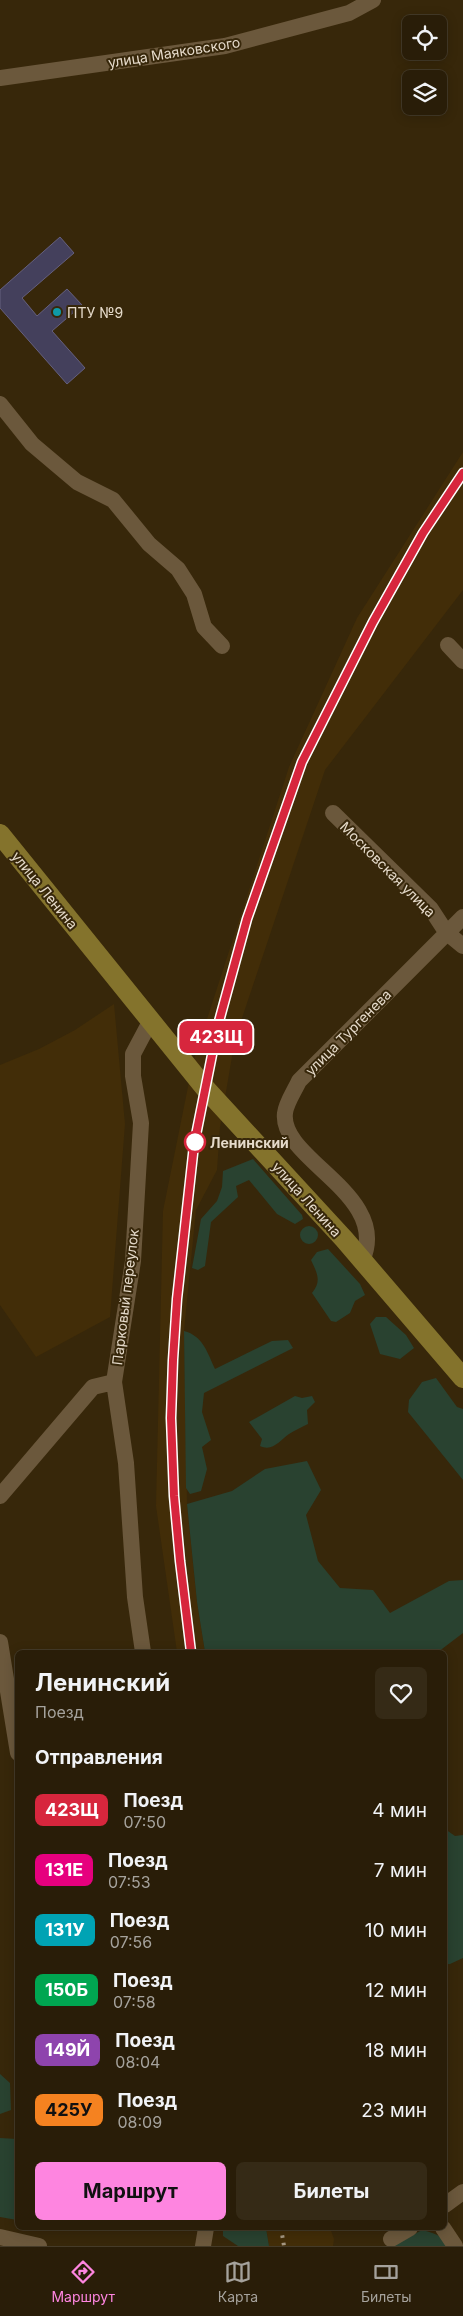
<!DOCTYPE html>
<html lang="ru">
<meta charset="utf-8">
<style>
body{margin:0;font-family:Inter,sans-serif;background:#352a16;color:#f1f3f6;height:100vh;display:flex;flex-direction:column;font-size:19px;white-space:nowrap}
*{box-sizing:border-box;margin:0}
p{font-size:16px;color:#a5a29c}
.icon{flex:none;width:28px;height:28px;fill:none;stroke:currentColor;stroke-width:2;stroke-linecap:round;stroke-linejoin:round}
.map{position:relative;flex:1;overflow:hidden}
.side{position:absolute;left:15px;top:1650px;width:432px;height:580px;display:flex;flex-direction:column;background:#291d08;border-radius:8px;box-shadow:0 2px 12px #0003,0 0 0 1px #453b29}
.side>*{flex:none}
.badge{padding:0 10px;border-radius:8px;font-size:18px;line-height:32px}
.tools{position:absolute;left:402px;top:15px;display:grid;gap:10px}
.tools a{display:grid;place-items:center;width:45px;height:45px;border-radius:8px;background:#291d08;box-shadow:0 2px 12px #0003,0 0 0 1px #453b29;font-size:25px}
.map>.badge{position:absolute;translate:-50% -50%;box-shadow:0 0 0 2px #fff}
h2{padding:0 20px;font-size:19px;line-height:45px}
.round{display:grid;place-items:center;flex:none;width:52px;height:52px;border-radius:8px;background:#352a16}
.headline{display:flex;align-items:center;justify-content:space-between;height:85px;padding:0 20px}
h1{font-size:24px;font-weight:700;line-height:38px}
.button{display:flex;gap:10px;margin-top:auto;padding:10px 20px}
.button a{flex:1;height:58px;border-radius:8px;background:#fe85e0;color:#111;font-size:20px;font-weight:700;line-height:58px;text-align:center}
.button a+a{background:#352a16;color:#f1f3f6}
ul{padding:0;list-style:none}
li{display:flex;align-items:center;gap:15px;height:60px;padding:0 20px}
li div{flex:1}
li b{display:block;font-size:19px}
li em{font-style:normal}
li .badge{min-width:55px;font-weight:700;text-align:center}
.tab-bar{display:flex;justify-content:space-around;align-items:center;height:70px;border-top:1px solid #453b29;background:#291d08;font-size:14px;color:#a5a29c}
.tab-bar a{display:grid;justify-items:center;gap:2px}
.tab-bar .active{color:#fe85e0}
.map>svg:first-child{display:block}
</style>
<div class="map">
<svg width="463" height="2246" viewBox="0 0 463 2246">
<rect width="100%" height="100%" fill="#37270a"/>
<path fill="#422d08" d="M 463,452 L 463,590 L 325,770 L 235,1039 L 220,1127 L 217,1170 L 196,1210 L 184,1331 L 187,1504 L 197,1602 L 205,1652 L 177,1652 L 156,1506 L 163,1211 L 193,1062 L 289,767 L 357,618 Z
M 114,1004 L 125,1124 L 110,1317 L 36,1357 L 0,1305 L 0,1065 L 39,1049 L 75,1030 Z
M 266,2228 L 330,2228 L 334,2239 L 333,2246 L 269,2246 Z"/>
<path fill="#294230" d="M 253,1159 L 302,1215 L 303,1219 L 295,1224 L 277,1214 L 249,1180 L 236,1186 L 238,1197 L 211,1222 L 205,1266 L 198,1270 L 192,1268 L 201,1219 L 217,1201 L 222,1187 L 223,1171 Z
M300 1235a9 9 0 1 1 18 0a9 9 0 1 1-18 0Z
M 328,1249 L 360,1284 L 365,1295 L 355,1301 L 350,1313 L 336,1322 L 331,1321 L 312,1293 C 322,1281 317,1273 311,1260 L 317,1252 Z
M 376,1317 L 386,1317 L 406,1335 L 414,1348 L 400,1359 L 380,1354 L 370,1324 Z
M 184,1331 C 203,1336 207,1352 215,1369 L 272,1341 L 288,1340 L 293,1348 L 204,1393 L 202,1412 L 211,1440 L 202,1447 L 207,1469 L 201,1491 L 190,1494 L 186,1488 Z
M 436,1378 L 457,1407 L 463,1409 L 463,1480 L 408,1412 L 409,1400 L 422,1382 Z
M 295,1396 L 302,1398 L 312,1396 L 315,1402 L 307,1410 L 308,1424 C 302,1427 295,1430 289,1434 C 280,1440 273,1452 260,1446 L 262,1439 L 249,1422 Z
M 307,1461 L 321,1490 L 306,1515 L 318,1561 L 340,1588 L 373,1590 L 390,1613 L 449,1581 L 463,1580 L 463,1633 L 438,1652 L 205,1652 L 197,1602 L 187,1504 L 232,1491 L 265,1469 Z
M 445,1829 L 455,1836 L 463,1835 L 463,1958 L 450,1964 L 445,1964 Z
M 0,2074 L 10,2083 L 11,2110 L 0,2114 Z
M 0,2138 L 17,2139 L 17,2220 L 0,2217 Z
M 223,2228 L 266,2228 L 269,2246 L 238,2246 L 223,2236 Z
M 422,2230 C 433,2233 443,2235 448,2246 L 393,2246 Z"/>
<path fill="#44405c" stroke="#65607f" d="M 60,237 L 74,253 L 22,298 L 37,316 L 67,289 L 82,305 L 52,331 L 85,368 L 67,384 L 0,308 L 0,290 Z"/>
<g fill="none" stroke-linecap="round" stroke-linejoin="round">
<path stroke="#6b583c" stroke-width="16" d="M 0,78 L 225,46 L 349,13 L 373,0
M 0,404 L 32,444 L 77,482 L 113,500 L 149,544 L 178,569 L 194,594 L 204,627 L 222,646
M 448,645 L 463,661
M 333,813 L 431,909 L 446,932 L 463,946
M 362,1261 C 392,1194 279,1160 285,1113 C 286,1103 295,1090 299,1081 L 463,917
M 114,1382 L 126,1463 L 135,1597 L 143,1652
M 0,1496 L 93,1387 L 114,1382 L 133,1261 L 141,1123 L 133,1076 L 133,1054 L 150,1022
M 0,1642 L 18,1753
M 445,2205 L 463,2192
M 443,2228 L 455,2246
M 0,2237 L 39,2246
M 391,2239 L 410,2228
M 203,2246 L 206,2228"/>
<path stroke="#84732c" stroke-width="20" d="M 0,834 L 205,1088 L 344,1239 L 463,1378"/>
<path stroke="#a39681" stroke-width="4" stroke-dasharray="2.5 5" stroke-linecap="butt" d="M 191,1652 L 180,1561 L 174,1496 L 171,1418 L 173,1360 L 177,1299 L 194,1145 L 219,1025 L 247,919 L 302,762 L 373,622 L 423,533 L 463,473
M 281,2228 L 284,2246"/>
</g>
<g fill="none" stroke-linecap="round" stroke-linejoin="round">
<defs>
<path id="line" d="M 191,1652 L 180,1561 L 174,1496 L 171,1418 L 173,1360 L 177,1299 L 194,1145 L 218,1025 L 247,919 L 302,762 L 373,622 L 423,533 L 463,473"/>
</defs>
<use href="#line" stroke="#fff" stroke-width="11"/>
<use href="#line" stroke="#d7263d" stroke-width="8"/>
</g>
<circle fill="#0f9aa8" stroke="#37270a" stroke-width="2" cx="57" cy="312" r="5"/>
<circle fill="#fff" stroke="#d7263d" stroke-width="2.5" cx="195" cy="1142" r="10"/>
<g text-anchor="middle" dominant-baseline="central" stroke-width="4" stroke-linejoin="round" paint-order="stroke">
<g font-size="14" fill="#e5daca" stroke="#37270a">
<text transform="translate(174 52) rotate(-9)">улица Маяковского</text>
<text transform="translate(388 869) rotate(45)">Московская улица</text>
<text transform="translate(45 890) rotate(51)">улица Ленина</text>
<text transform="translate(348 1032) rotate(-45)">улица Тургенева</text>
<text transform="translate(307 1199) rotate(48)">улица Ленина</text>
<text transform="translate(125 1297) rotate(-83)">Парковый переулок</text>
</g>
<g font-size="14" fill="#e5daca" stroke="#37270a" text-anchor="start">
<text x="67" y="312">ПТУ №9</text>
</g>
<g font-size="14" font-weight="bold" fill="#e5daca" stroke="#37270a" text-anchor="start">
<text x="210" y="1142">Ленинский</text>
</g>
</g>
</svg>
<div class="tools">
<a><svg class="icon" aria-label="locate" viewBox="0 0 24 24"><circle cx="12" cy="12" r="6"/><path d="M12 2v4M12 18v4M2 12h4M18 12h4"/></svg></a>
<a><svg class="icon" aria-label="layers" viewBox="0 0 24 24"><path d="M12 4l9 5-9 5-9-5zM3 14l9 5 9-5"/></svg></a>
</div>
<b class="badge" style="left:216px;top:1037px;background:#d7263d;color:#fff">423Щ</b>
<section class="side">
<div class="headline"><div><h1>Ленинский</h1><p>Поезд</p></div><a class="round"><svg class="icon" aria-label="heart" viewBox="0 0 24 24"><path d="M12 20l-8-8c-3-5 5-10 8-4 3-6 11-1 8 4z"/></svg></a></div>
<h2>Отправления</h2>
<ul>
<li><span class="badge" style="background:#d7263d;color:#fff">423Щ</span><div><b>Поезд</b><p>07:50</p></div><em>4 мин</em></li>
<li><span class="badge" style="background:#e6007e;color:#fff">131Е</span><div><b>Поезд</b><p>07:53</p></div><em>7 мин</em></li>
<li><span class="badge" style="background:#00a3b4;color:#fff">131У</span><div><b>Поезд</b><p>07:56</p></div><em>10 мин</em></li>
<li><span class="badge" style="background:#00a651;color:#fff">150Б</span><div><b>Поезд</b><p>07:58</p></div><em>12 мин</em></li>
<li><span class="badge" style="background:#8e44ad;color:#fff">149Й</span><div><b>Поезд</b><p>08:04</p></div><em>18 мин</em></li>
<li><span class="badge" style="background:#f58220;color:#111">425У</span><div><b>Поезд</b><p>08:09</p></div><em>23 мин</em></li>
</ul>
<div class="button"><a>Маршрут</a><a>Билеты</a></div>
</section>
</div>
<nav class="tab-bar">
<a class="active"><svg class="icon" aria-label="directions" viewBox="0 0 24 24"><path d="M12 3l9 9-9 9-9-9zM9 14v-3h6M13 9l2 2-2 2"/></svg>Маршрут</a>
<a><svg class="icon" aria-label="map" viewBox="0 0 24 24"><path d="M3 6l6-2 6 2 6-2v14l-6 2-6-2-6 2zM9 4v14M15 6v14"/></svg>Карта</a>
<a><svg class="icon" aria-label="tickets" viewBox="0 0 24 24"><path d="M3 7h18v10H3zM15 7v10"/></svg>Билеты</a>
</nav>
